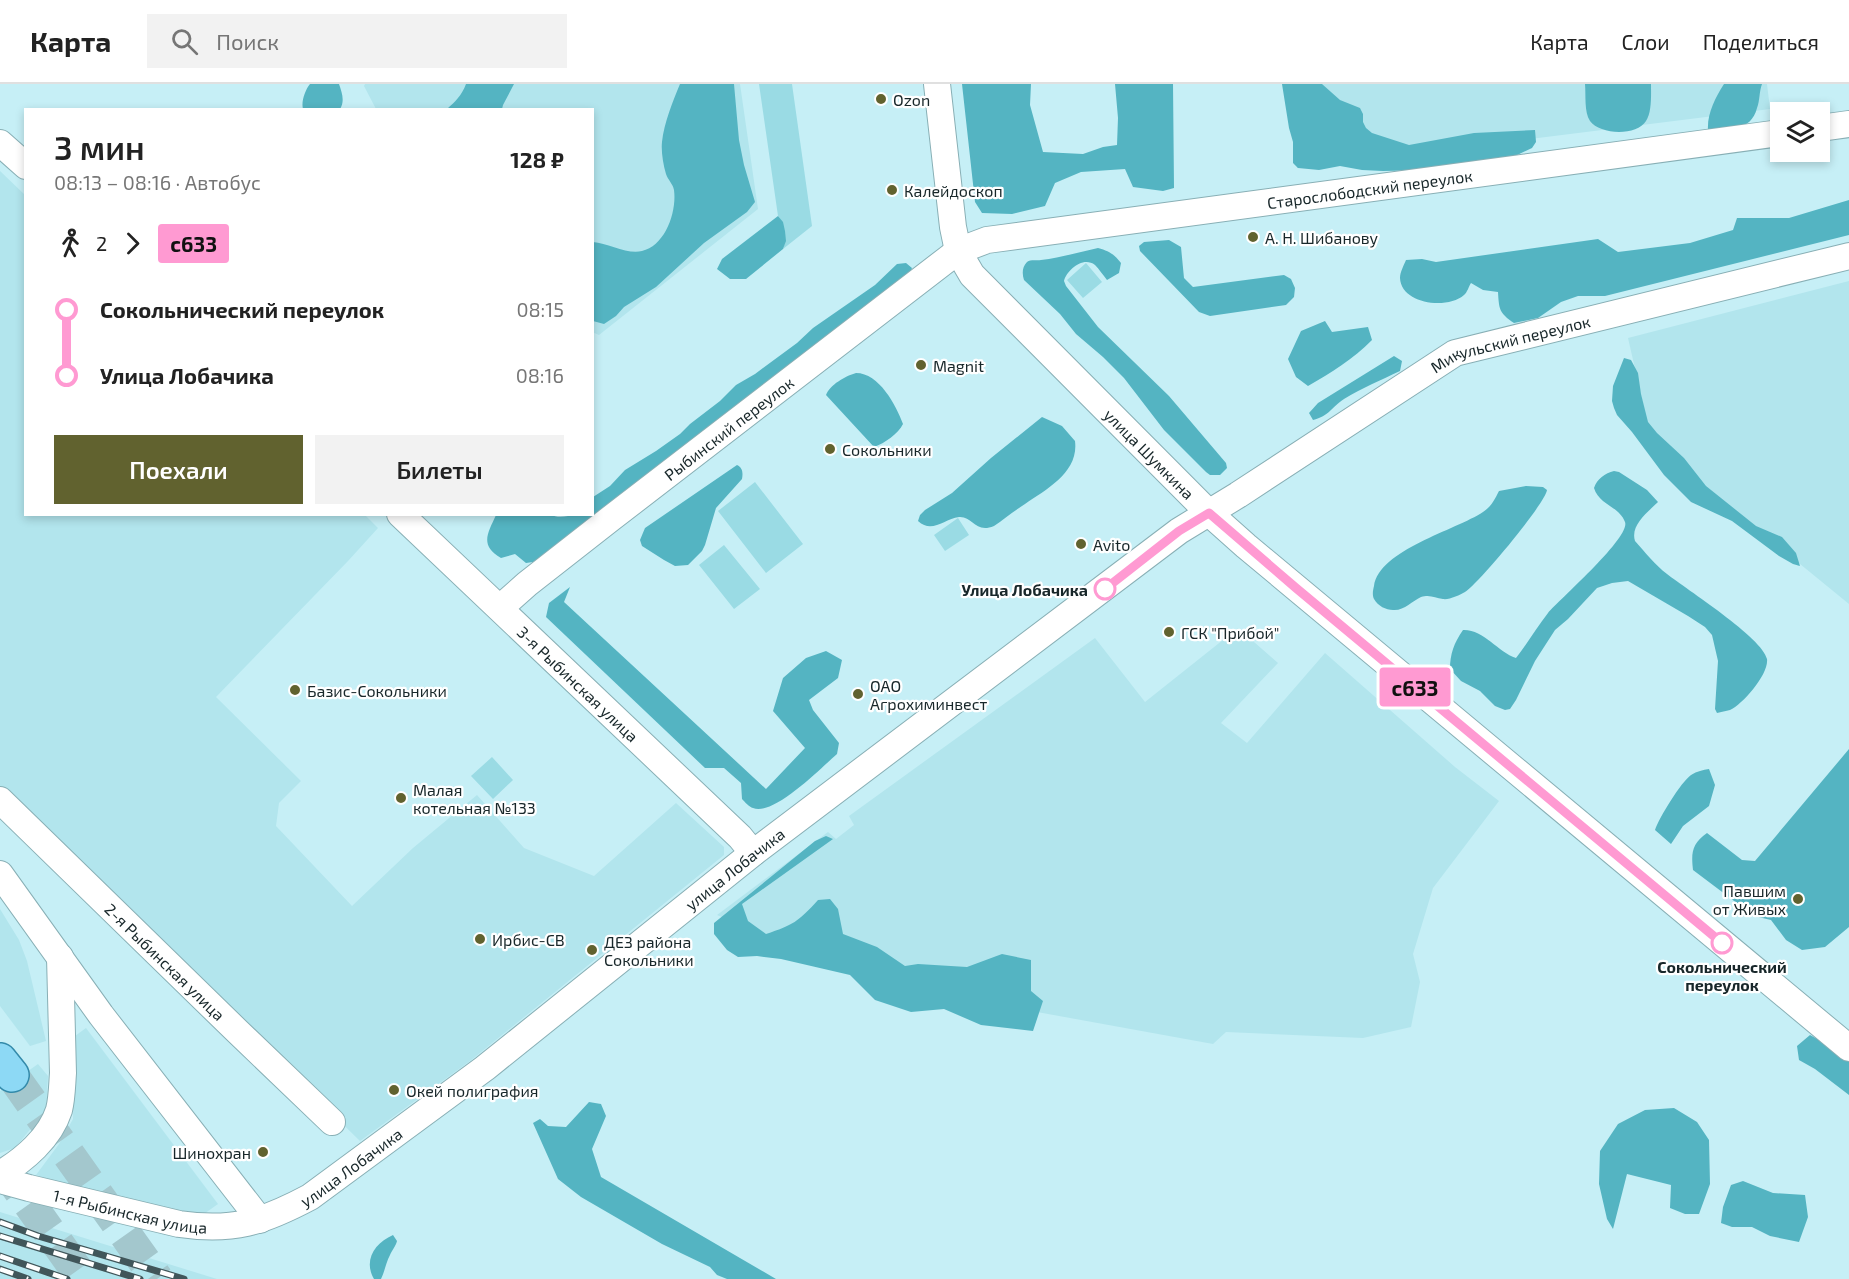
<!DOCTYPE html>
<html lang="ru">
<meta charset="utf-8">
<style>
body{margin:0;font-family:"Exo 2",sans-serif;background:#f2f2f2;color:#222;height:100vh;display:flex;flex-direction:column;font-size:22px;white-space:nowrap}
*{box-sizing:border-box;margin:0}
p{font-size:20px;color:#767676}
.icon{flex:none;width:33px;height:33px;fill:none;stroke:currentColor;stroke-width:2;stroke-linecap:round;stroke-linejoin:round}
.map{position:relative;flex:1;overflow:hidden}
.side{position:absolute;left:24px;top:24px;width:570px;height:408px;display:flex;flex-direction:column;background:#fff;border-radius:0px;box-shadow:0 3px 9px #0003}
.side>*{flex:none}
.badge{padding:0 12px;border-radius:4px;font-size:21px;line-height:39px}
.buttons{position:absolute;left:1770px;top:18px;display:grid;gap:12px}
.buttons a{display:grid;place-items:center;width:60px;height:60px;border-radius:0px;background:#fff;box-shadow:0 3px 9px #0003;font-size:30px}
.map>.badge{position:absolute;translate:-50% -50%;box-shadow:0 0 0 3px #fff}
.legs{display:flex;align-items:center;gap:9px;height:66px;padding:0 30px;font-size:20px}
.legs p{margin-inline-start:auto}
.head{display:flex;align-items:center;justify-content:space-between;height:102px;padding:0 30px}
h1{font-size:33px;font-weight:600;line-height:45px}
.primary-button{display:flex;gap:12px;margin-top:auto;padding:12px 30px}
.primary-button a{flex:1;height:69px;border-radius:0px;background:#61622f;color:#fff;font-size:24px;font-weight:600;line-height:69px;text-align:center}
.primary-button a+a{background:#f2f2f2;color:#222}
ul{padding:0 30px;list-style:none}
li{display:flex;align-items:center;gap:21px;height:66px;font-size:22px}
li i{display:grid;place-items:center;width:9px;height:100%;margin:0 8px;background:currentColor}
li i::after{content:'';width:15px;height:15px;margin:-8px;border:4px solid;border-radius:50%;background:#fff}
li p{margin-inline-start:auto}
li:first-child i{background:linear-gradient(#0000 50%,currentColor 0)}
li:last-child i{background:linear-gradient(currentColor 50%,#0000 0)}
header{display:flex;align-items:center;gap:36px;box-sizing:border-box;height:84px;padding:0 30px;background:#fff;border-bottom:2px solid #e0e0e0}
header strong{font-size:28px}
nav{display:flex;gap:33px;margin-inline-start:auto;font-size:21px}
.search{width:420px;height:54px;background:#f2f2f2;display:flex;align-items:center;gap:15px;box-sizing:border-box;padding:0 21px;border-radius:0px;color:#767676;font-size:22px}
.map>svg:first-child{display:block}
</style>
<header>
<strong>Карта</strong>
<div class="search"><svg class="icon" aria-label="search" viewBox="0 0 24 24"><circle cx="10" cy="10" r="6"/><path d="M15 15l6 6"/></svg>Поиск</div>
<nav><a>Карта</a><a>Слои</a><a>Поделиться</a></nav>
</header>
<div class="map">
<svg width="1849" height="1195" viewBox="0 0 1849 1195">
<rect width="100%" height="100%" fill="#c6eff6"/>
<path fill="#b2e5ed" d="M 365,0 L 740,0 L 758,125 L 599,251 L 592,248 L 592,26 L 376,25 L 364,2 Z
M 1297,0 L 1767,0 L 1770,25 L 1297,84 Z
M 0,87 L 25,111 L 26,430 L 364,430 L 378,444 L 348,477 L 216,613 L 301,697 L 279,719 L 276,742 L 352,822 L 413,764 L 477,711 L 524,764 L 594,792 L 676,719 L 724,763 L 724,771 L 470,977 L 360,1057 L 0,704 Z
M 1849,197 L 1849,520 L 1652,359 L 1628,254 Z
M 1238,544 L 1278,579 L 1221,639 L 1247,659 L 1325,569 L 1455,683 L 1499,717 L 1433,804 L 1413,870 L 1420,898 L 1411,943 L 1363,954 L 1226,948 L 1213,960 L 1037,928 L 792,863 L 717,831 L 828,748 L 836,755 L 854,741 L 849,732 L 1095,554 L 1145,618 Z
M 0,825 L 19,856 L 27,877 L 46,957 L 30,962 L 0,922 Z
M 86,944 L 218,1120 L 201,1132 L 62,1099 L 36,1091 L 59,1060 L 73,1035 L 75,952 Z
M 38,980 L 48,992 L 46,1026 L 15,1064 L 0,1069 L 0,1007 Z
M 0,1128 L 217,1195 L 0,1195 Z"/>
<path fill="#9adbe4" d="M 759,0 L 792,0 L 812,142 L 783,165 C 787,154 785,141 778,132 Z
M 1086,179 L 1102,198 L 1083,214 L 1067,196 Z
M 755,398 L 803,460 L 766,489 L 718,427 Z
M 958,434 L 969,451 L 945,467 L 934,451 Z
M 724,461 L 760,505 L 734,525 L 699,481 Z
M 492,673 L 513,696 L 493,715 L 471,692 Z"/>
<path fill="#54b4c2" d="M 310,0 L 339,0 C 342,9 345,17 340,25 L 303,25 C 301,18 305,6 310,0 Z
M 466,0 L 514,0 L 503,21 L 502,25 L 447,25 C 455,18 462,11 466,0 Z
M 680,0 L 734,0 L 739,56 L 744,81 L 755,118 L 747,128 L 704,159 L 656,203 L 624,223 L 616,232 L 604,240 L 593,237 L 593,158 C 608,159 628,171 642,167 C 665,162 677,128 674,106 C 673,100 668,96 666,90 C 663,80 661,67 662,58 C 664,39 673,17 680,0 Z
M 962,0 L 1031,0 L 1030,21 L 1043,68 L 1083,70 L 1103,63 L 1117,61 L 1118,34 L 1115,0 L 1173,0 L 1174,104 L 1163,107 L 1133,103 L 1125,85 L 1081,88 L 1055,99 L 1045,122 L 1012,130 L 982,129 L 975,118 Z
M 1282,0 L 1322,0 L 1340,16 L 1360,24 L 1363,30 L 1363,38 L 1366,44 L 1372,49 L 1409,61 L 1474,49 L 1535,46 L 1536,58 L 1532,64 L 1513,73 L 1427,86 L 1383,87 L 1362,86 L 1340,82 L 1319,86 L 1298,84 L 1293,79 L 1293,58 L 1289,44 Z
M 1585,0 L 1651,0 C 1651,11 1652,28 1646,37 C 1637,52 1600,51 1590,37 C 1584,28 1586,11 1585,0 Z
M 1724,0 L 1762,0 C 1759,8 1760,16 1757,24 C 1751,48 1728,45 1708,46 C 1707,30 1715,14 1724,0 Z
M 1849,116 L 1849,151 L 1605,212 L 1578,212 L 1561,218 L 1538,234 L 1514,239 C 1499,229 1499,225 1498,208 L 1483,206 L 1471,199 C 1469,202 1467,209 1464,211 C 1447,226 1401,220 1400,194 C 1400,188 1404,181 1406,176 L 1422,175 L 1436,178 L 1598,155 L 1618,168 L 1690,159 L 1733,146 L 1737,134 L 1789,134 Z
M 778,132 L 783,138 L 785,147 L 786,157 L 783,165 L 746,195 L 730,195 L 717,185 L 722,175 Z
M 1169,156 L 1181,163 L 1184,194 L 1193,203 L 1284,191 L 1291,195 L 1295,204 L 1294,213 L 1286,221 L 1210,232 L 1199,228 L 1140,167 L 1139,162 L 1144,158 Z
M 1098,164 C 1109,167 1114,170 1121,179 L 1119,189 L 1107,196 C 1103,191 1099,185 1095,181 C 1083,172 1067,186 1064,197 L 1066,202 L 1098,243 L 1169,312 L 1226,379 L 1227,384 L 1220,391 L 1210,391 L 1206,388 L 1164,346 L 1124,294 L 1103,273 L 1076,250 L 1060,230 L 1024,196 C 1022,190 1022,183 1027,178 C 1031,175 1037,177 1041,176 C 1060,174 1079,168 1098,164 Z
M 906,179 L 912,184 L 909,191 L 546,472 L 533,478 L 526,479 L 515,470 L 501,474 C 479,461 488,449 496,431 L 549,430 C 559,435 566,432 576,431 C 581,430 587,431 592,430 L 593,413 L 610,402 L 625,386 L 656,367 L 680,350 L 690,340 L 720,317 L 736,301 L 755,290 L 797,259 L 813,244 L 875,201 L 897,180 Z
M 1325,237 L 1332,248 L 1368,243 L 1372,256 C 1353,275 1331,289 1308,302 L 1296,293 L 1288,275 L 1301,247 Z
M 1394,272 L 1402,277 L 1400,287 C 1381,296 1362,304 1344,315 C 1332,323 1329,332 1313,336 L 1309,329 L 1318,319 Z
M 1624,274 L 1631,276 L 1638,289 L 1641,310 L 1648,338 L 1657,349 L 1684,374 L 1706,402 L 1756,442 L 1782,453 L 1796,469 L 1800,482 L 1793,480 L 1779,472 L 1732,437 L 1691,418 L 1664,391 L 1632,348 L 1617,331 L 1614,324 L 1612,317 L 1613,302 Z
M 856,289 C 879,289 896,321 903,340 C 898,350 885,359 874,363 L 826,311 C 830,301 845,292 856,289 Z
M 1042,333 L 1062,342 L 1075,357 C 1079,388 1047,405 1025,420 C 1014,427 1004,435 994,442 C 975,450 973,432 959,433 C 944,435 932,450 918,437 L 920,431 L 925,426 L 952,409 L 991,374 Z
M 737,381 C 743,384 743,389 742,395 L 716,424 L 705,461 L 702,467 L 688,481 L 675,482 L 664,476 L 642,462 L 640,456 L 645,444 Z
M 1614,387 L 1619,388 L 1647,406 L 1658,418 C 1648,428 1630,441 1635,457 C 1645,468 1655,481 1667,490 C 1686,505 1763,554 1767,575 C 1769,590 1743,620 1730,626 C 1726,627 1721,628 1717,629 L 1715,625 L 1718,577 L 1712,551 L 1705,543 L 1688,532 L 1628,497 L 1612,499 L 1597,504 L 1568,535 L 1555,546 L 1535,577 L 1516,616 L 1510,625 L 1505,626 L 1495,622 L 1480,607 L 1461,597 L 1450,585 C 1450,570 1454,559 1463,546 C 1483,545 1498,568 1516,574 C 1527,560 1537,543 1548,529 C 1560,515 1631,453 1625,438 C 1619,422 1599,421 1594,404 C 1597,395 1605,389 1614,387 Z
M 1526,402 L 1543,403 L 1547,406 C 1545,420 1478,500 1465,508 C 1460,511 1449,516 1443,515 C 1435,514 1430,510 1421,513 C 1412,517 1404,527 1393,526 C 1386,526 1378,522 1374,515 C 1372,511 1373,506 1374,502 C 1379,466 1456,446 1483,428 C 1491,423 1495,415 1499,407 Z
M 570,503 L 564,518 L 766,705 L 805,664 L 773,627 L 783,594 L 806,574 L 826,567 L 842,576 L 838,594 L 809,616 L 813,626 L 839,659 L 837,670 C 822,683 773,733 753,724 C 749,723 745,718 742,715 L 741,699 L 724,684 L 705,684 L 546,533 L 549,519 Z
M 1849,665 L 1849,843 L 1825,863 L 1802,866 L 1786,856 L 1771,836 L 1754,832 L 1693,786 C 1691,768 1692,760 1707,749 L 1742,776 L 1755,777 Z
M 1709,685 L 1715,701 L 1709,722 L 1683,742 L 1671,760 L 1655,746 C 1659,734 1681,698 1691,691 C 1697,687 1703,686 1709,685 Z
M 826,752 L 833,755 L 742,820 L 748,837 L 766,850 C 793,841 798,838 818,816 L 830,815 L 838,825 L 843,850 L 877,863 L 905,882 L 918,880 L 967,883 L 1002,870 L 1031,876 L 1031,907 L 1043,917 L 1033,947 L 981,941 L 944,925 L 911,928 L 875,916 L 850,891 L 781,875 L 757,872 L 738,873 L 727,866 L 714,850 L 714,839 L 815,757 Z
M 1810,951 L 1830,962 L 1849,978 L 1849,1011 L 1815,985 L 1799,976 L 1797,962 Z
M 589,1018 L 601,1020 L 606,1032 L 592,1065 L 601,1093 L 776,1195 L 727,1195 L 717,1191 L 710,1183 L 662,1160 L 581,1113 L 558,1095 L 533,1039 L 540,1035 L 548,1042 L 566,1043 Z
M 1674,1024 L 1697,1038 L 1709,1056 L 1710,1100 L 1699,1130 L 1685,1130 L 1670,1124 L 1671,1101 L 1627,1090 L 1613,1145 L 1607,1135 L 1599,1100 L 1600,1067 L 1618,1040 L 1645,1026 Z
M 1743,1097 L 1773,1109 L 1805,1111 L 1808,1133 L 1799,1158 L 1770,1152 L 1752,1143 L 1732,1143 L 1721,1139 L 1723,1123 L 1731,1101 Z
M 393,1151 L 397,1157 C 396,1162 392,1166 390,1171 C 386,1178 385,1187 381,1195 L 374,1195 C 363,1176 375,1159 393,1151 Z"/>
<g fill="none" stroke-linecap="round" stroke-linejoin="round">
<path stroke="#a3c7cd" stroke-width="33" stroke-dasharray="33 16" stroke-linecap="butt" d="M 12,991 L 157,1195
M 1,1080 L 83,1195"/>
<defs>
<g id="minor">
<path id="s1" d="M 937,0 L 953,143 L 958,167 L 972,191 L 1209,429 L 1246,462 L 1849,964"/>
<path d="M 1820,44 L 1849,40"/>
<path d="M 0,59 L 26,82"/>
<path id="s2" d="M 400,430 L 740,753 L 753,769"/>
<path id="s3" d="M 500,524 L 527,500 L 610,435 L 958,167 L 987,156 L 1780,49"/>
<path id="s4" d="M 0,716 L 236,946 L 332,1038"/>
<path d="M 0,790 L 101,931 L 260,1136"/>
<path d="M 0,1090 C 24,1076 50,1054 59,1026 C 62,1014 62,1002 63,989 L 60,873"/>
<path id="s5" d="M 0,1096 L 29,1104 L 179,1140 C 233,1148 263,1138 310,1113 L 485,984 L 753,769 L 1179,447 L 1238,411 L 1455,269 L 1849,172"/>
</g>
<path id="major" d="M 0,976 L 12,991"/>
</defs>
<use href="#minor" stroke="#88afb5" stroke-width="28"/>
<use href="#major" stroke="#338aaa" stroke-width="36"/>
<use href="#minor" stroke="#fff" stroke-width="26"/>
<use href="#major" stroke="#8dd9f5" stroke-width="33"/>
<defs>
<path id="rail" d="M 0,1138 L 38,1152 L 184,1195
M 0,1152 L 140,1195
M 0,1172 L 67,1195
M 0,1185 L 28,1195"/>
</defs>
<use href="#rail" stroke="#41565a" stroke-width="7"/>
<use href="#rail" stroke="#fff" stroke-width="4.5" stroke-dasharray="14" stroke-linecap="butt"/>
</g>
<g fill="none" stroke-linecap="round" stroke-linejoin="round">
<defs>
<path id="line-1" d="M 1105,505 L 1179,447 L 1209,429 L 1296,504 L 1722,859"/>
</defs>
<use href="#line-1" stroke="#fff" stroke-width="14"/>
<use href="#line-1" stroke="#ff9ad2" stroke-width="9"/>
</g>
<g fill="#61622f" stroke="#fff" stroke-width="2">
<circle cx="881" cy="15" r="6"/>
<circle cx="892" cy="106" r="6"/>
<circle cx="1253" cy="153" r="6"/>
<circle cx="921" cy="281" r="6"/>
<circle cx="830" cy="365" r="6"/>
<circle cx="1081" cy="460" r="6"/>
<circle cx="1169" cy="548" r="6"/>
<circle cx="295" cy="606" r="6"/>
<circle cx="858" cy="610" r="6"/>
<circle cx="401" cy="714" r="6"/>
<circle cx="1798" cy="815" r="6"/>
<circle cx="480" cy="855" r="6"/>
<circle cx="592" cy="866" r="6"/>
<circle cx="394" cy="1006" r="6"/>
<circle cx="263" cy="1068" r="6"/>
</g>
<g fill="#fff" stroke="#ff9ad2" stroke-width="3">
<circle cx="1105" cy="505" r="10"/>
<circle cx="1722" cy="859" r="10"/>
</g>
<g text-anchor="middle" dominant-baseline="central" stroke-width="4.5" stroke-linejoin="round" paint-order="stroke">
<g font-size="16" fill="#18272a" stroke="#fff" text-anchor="start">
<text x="893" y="15">Ozon</text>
<text x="904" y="106">Калейдоскоп</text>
<text x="1265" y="153">А. Н. Шибанову</text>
<text x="933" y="281">Magnit</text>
<text x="842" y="365">Сокольники</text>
<text x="1093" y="460">Avito</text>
<text x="1181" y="548">ГСК "Прибой"</text>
<text x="870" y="601">ОАО<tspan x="870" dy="18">Агрохиминвест</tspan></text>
<text x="307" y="606">Базис-Сокольники</text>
<text x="413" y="705">Малая<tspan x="413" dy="18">котельная №133</tspan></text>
<text x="1786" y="806" text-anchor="end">Павшим<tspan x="1786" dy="18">от Живых</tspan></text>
<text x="492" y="855">Ирбис-СВ</text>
<text x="604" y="857">ДЕЗ района<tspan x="604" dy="18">Сокольники</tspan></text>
<text x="406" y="1006">Окей полиграфия</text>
<text x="251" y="1068" text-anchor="end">Шинохран</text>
</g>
<g font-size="16" fill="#18272a" stroke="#fff">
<text stroke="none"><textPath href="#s3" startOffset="998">Старослободский переулок</textPath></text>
<text stroke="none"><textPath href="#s5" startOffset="1800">Микульский переулок</textPath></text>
<text stroke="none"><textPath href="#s3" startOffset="291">Рыбинский переулок</textPath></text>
<text stroke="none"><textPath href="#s1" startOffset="448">улица Шумкина</textPath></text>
<text stroke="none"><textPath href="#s2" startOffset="246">3-я Рыбинская улица</textPath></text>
<text stroke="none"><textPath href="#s5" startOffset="858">улица Лобачика</textPath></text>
<text stroke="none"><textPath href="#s4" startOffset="231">2-я Рыбинская улица</textPath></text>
<text stroke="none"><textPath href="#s5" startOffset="372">улица Лобачика</textPath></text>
<text stroke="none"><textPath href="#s5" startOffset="134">1-я Рыбинская улица</textPath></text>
</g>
<g font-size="16" font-weight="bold" fill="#18272a" stroke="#fff" text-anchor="end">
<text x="1088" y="505">Улица Лобачика</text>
<text x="1722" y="882" text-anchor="middle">Сокольнический<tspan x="1722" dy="18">переулок</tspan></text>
</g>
</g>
</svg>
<div class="buttons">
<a><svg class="icon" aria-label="layers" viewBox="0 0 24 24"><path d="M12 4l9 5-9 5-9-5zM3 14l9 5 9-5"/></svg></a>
</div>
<b class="badge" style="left:1415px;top:603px;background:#ff9ad2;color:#111">с633</b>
<section class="side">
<div class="head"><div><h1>3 мин</h1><p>08:13 – 08:16 · Автобус</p></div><b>128 ₽</b></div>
<div class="legs"><svg class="icon" aria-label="walk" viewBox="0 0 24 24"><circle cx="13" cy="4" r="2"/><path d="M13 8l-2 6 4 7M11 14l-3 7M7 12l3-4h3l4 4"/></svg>2<svg class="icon" aria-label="forward" viewBox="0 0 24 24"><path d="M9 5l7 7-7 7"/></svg><b class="badge" style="background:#ff9ad2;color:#111">с633</b></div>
<ul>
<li><i style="color:#ff9ad2"></i><b>Сокольнический переулок</b><p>08:15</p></li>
<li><i style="color:#ff9ad2"></i><b>Улица Лобачика</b><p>08:16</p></li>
</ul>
<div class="primary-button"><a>Поехали</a><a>Билеты</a></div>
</section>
</div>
